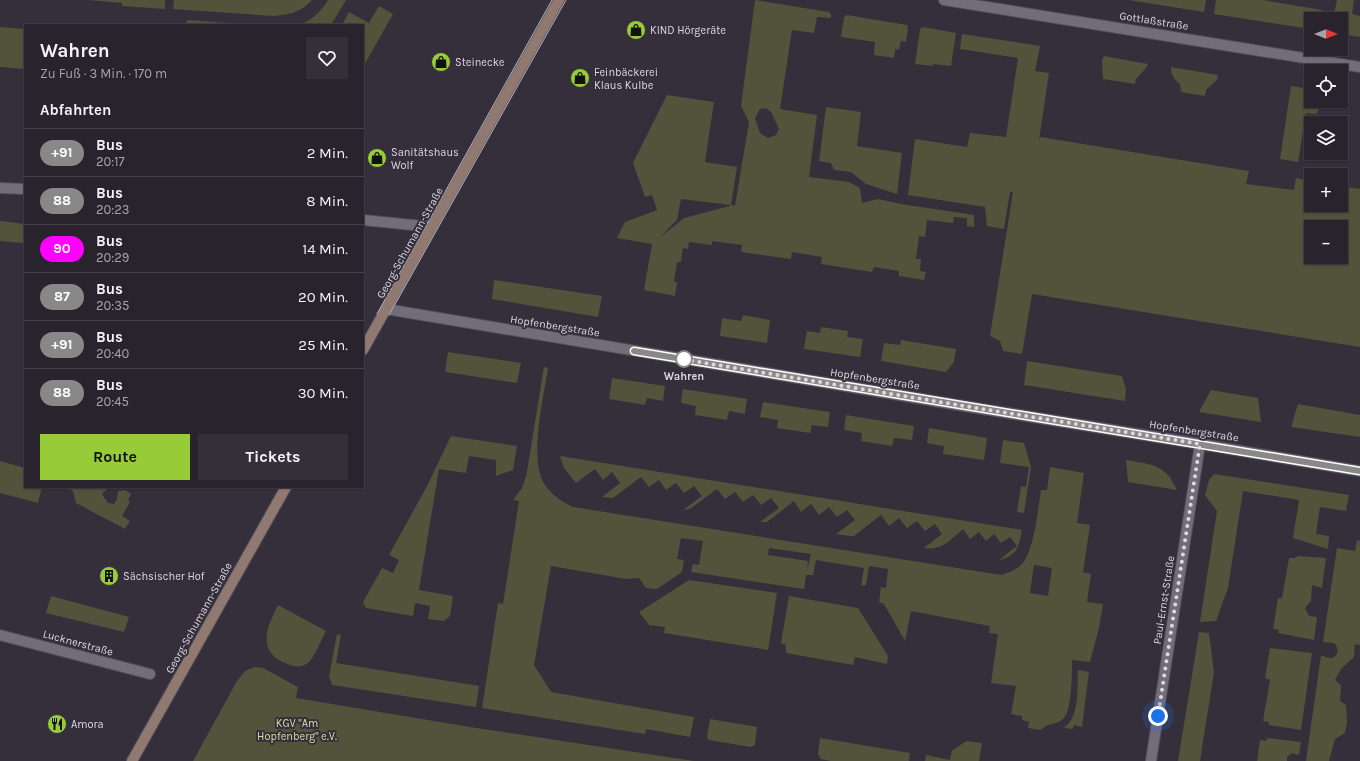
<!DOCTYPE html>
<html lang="de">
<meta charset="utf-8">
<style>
body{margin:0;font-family:Karla,sans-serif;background:#342f39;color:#f1f3f6;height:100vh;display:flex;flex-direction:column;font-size:15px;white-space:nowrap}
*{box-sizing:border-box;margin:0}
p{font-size:13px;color:#a5a4aa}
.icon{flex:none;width:22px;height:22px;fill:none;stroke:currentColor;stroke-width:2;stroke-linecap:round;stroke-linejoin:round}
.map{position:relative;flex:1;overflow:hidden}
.drawer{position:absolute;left:24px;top:24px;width:340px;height:464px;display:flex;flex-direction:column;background:#28232d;border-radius:0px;box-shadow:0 1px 3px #0004,0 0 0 1px #444049}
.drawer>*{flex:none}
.badge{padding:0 8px;border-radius:13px;font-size:14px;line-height:26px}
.needle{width:26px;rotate:90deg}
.controls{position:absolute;left:1304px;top:12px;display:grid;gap:8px}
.controls a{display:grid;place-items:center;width:44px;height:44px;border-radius:0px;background:#28232d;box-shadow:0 1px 3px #0004,0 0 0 1px #444049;font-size:20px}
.you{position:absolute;width:20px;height:20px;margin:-10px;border:3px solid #fff;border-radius:50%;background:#1a73e8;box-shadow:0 0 0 6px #1a73e833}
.map>.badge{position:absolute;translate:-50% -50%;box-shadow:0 0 0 2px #fff}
h2{padding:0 16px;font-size:15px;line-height:36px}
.round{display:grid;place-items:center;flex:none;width:42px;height:42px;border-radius:0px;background:#342f39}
.summary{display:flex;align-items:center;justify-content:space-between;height:68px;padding:0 16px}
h1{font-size:19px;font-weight:700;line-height:30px}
.button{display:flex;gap:8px;margin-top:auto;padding:8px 16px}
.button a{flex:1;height:46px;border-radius:0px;background:#97cc38;color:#111;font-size:16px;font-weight:700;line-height:46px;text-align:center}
.button a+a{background:#342f39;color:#f1f3f6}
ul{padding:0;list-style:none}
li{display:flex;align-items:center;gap:12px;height:48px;padding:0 16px;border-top:1px solid #444049}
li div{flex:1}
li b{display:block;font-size:15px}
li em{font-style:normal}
li .badge{min-width:44px;font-weight:700;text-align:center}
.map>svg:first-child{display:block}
</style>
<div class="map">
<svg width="1360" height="761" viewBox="0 0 1360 761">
<rect width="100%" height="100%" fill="#352f3c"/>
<path fill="#51533b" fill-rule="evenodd" d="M 88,0 L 165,0 L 165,9 L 122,6 L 122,3 Z
M 174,0 L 312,0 C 302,12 288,15 273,16 L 173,9 Z
M 328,0 L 346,0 L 331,25 L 299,25 C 312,20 321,12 328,0 Z
M 755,0 L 829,12 L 831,15 L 831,18 L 817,17 L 814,33 L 792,30 L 780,109 L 817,115 L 809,177 L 849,182 L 860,188 L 862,203 L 878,199 L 901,204 L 974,215 L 974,227 L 967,226 L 967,218 L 954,217 L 953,223 L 927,220 L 925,237 L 919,236 L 916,259 L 921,259 L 920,271 L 926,272 L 924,280 L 899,276 L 899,271 L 874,267 L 872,272 L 821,264 L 822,257 L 792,252 L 791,259 L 741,252 L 742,245 L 712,241 L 712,245 L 689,242 L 688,249 L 683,248 L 681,262 L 677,262 L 674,282 L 677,282 L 675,296 L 644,290 L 652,244 L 617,238 L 625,222 L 657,210 L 652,195 L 645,197 L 633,163 L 667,95 L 714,102 L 705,162 L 737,167 L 731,205 L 735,206 L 749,122 L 741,106 ZM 766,108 L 771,112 L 779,129 L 776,135 L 768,138 L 760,133 L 755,118 L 760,109 ZM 681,199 L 730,205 L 730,206 L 684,218 L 659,238 L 677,220 Z
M 1128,0 L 1206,0 L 1204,12 Z
M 1216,0 L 1263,0 L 1322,10 L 1320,19 L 1311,19 L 1311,29 L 1214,14 Z
M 1337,0 L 1354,0 L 1352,14 L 1360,16 L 1360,37 L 1341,34 L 1341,19 L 1333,19 Z
M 379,6 L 393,14 L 363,67 L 363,25 L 342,25 L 349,12 L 369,23 Z
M 847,15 L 907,25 L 908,29 L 906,42 L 901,41 L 899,50 L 895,49 L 894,58 L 874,55 L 875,42 L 841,37 L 844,17 Z
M 187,20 L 257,25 L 186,25 Z
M 0,27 L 25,29 L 25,69 L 0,67 Z
M 923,27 L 956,33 L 951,66 L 933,64 L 933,66 L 915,64 L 920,29 Z
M 962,34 L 1040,46 L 1035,71 L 1049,73 L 1039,140 L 1040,137 L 1249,171 L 1246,184 L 1294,190 L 1296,178 L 1311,181 L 1311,205 L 1341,205 L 1341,186 L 1360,189 L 1360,347 L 1032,294 L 1022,354 L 1003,351 L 1000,341 L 990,336 L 1013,192 L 1010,192 L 1004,229 L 987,226 L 985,207 L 908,195 L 915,139 L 967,147 L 970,133 L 1006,137 L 1018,58 L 960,49 ZM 1311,227 L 1341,227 L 1341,257 L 1311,257 Z
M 1104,56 L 1148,64 L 1146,68 L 1136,79 L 1135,84 L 1103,79 L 1102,60 Z
M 1171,67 L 1218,75 L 1217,80 L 1206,90 L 1205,96 L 1181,92 L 1180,84 C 1174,79 1171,76 1171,67 Z
M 1291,86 L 1311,89 L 1311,101 L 1330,101 L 1329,105 L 1320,108 L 1316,114 L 1306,113 L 1298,162 L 1280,159 Z
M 826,107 L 861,112 L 857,146 L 902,153 L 897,194 L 866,184 L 851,172 L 834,170 L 831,163 L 819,161 Z
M 0,221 L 25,224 L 25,243 L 0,241 Z
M 494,280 L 602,296 L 598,317 L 492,299 Z
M 743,315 L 770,320 L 767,343 L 720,336 L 722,318 L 741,321 Z
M 821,327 L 848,331 L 847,337 L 863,339 L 860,357 L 804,349 L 807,331 L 820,333 Z
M 901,340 L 956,349 L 954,362 L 946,372 L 881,361 L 884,343 L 900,345 Z
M 448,352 L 521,363 L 517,383 L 445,372 Z
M 1027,361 L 1122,376 L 1126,389 L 1125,401 L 1024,385 Z
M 544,367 L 548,368 C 544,396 528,461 545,485 C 552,495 562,502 573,507 L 1001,575 C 1008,573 1014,571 1020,566 C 1034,555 1038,508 1041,490 L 1047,490 L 1050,467 L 1084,473 L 1077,523 L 1090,525 L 1083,572 L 1091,574 L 1087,602 L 1103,604 L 1099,628 L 1090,662 L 1072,660 C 1072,672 1072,712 1063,719 C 1057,725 1046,723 1041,730 L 1028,728 L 1029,722 L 1022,720 L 1022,716 L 1011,714 L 1016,686 L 991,683 L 998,634 L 989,633 L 990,626 L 911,611 L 905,641 L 884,604 L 879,602 L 881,587 L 886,588 L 888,569 L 869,566 L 866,585 L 861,586 L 864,568 L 816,560 L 813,575 L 806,575 L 804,589 L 691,572 L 693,564 L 699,565 L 703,541 L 681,538 L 677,559 L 684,560 L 682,572 L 657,589 L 646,588 L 639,578 L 626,579 L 551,566 L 534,665 L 551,692 L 694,717 L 690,737 L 646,729 L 645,734 L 482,708 L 498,603 L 503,604 L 519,501 L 513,500 L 522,488 L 526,477 ZM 769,548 L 811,554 L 807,570 L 808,561 L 768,555 ZM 1034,565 L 1052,568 L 1048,596 L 1030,593 Z
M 612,378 L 665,386 L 663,401 L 647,398 L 645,405 L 609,399 Z
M 683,389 L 747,399 L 745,414 L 729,411 L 727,420 L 695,415 L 696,406 L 681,403 Z
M 1211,390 L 1258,398 L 1261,422 L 1199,412 Z
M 763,402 L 830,412 L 828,427 L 812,425 L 810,433 L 777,428 L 778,420 L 760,417 Z
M 1298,404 L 1360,415 L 1360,437 L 1291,427 Z
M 846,415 L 914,426 L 912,440 L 894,438 L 892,446 L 861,441 L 862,433 L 844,430 Z
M 929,428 L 987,438 L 984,460 L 943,454 L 944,446 L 927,443 Z
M 451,436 L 517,446 L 513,470 L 496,476 L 496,460 L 469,456 L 466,473 L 439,469 L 419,590 L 453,596 L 450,616 L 444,621 L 428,619 L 430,606 L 415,603 L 413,616 L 366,608 L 363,602 L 382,568 L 393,573 L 399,560 L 389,555 L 427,486 Z
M 1003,440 L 1024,443 L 1031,467 L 1024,513 L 1017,512 L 1021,486 L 1026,487 L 1029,467 L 1000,463 Z
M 560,456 L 1022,530 C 1019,547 1017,556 999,560 L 1017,546 L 1010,537 L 1001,543 L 994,534 L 986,541 L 979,532 L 970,539 L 963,529 C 950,540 942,551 924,548 L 942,534 L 935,524 L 925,531 L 917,521 L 907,528 L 899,518 L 889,526 L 881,515 L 854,536 L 850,536 L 836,534 L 855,520 L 847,510 L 837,517 L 829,507 L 819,515 L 811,504 L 801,512 L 794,501 L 767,522 L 760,522 L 779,508 L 771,498 L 761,505 L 753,495 L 743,502 L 735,492 L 725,499 L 717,489 L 690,509 L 683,510 L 702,496 L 694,486 L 684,493 L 676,483 L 666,490 L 659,480 L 649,487 L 641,477 L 613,498 L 602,497 L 620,483 L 612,472 L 603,480 L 595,469 L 576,483 L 564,468 Z
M 1126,460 C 1141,463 1158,463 1169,476 C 1172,480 1174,485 1177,490 L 1128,482 Z
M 0,461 L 25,468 L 25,487 L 42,487 L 38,503 L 0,493 Z
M 1214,474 L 1349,495 L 1346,511 L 1320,507 L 1316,534 L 1329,536 L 1328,549 L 1293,538 L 1299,500 L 1243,491 L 1228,588 L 1216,621 L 1200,622 L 1217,511 L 1205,495 L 1209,480 Z
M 64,487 L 109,487 L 102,494 L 108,503 L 114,504 L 117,499 L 118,491 L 125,490 L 131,494 L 128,500 L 130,502 L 122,516 L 130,521 L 125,529 L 76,503 L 73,491 Z
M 1357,540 L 1360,541 L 1360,645 L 1355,644 L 1354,657 L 1341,669 L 1335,680 L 1341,685 L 1340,701 L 1346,705 L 1347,721 L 1345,733 L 1335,739 L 1329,761 L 1306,761 L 1321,655 C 1324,656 1327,658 1331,658 C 1339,657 1339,647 1334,643 L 1323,642 L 1337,548 L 1355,551 Z
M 1299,556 L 1326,558 L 1322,588 L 1312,585 L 1311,601 L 1305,608 L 1309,616 L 1317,617 L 1314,640 L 1278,633 L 1279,630 L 1273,629 L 1278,598 L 1282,598 L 1289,558 L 1294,558 Z
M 689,580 L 777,593 L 768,650 L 664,633 L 665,627 L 649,625 L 639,612 Z
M 51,596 L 129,617 L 124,632 L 46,613 Z
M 789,596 L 858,608 L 888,656 L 887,664 L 855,657 L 853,665 L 786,653 L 786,645 L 781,643 Z
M 278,605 L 326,631 C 322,638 313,660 308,663 C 301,668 294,667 288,664 C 283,662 277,660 274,656 C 259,642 270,621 278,605 Z
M 1199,632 L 1209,633 L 1214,672 L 1200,761 L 1178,761 Z
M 337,634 L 341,635 L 336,663 L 479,686 L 476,707 L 332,685 L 329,676 Z
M 1270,648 L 1312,653 L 1301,730 L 1269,725 L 1269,722 L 1263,721 L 1270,680 L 1265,678 Z
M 255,667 L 263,668 L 298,687 L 296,698 L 470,727 L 694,761 L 193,761 L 237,681 L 245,671 Z
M 1078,670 L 1089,672 L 1082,727 L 1074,725 L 1073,729 L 1064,728 C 1080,716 1077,689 1078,670 Z
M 710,719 L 757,727 L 755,745 L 751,747 L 709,740 L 707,737 Z
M 820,738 L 910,753 L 909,761 L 831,761 L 821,759 L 818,754 Z
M 1267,738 L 1301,742 L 1299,755 L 1292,753 L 1287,757 L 1287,761 L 1257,761 L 1260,740 L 1266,741 Z
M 966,741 L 982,743 L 979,761 L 925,761 L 926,755 L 950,760 L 952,751 Z"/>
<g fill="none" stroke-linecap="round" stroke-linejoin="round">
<defs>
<path id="minor" d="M 944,0 L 1360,67
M 0,188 L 25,189
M 363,220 L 432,227
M 386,309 L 964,406 L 1200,444 L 1360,471
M 0,635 L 150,674
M 1151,761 L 1200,444"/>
<path id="secondary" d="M 363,350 L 559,0
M 132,761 L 286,487"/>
</defs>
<use href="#minor" stroke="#534d58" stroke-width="12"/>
<use href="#secondary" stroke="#534d58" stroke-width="12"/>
<use href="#minor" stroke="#736c7b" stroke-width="10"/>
<use href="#secondary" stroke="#907971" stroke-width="10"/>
<path stroke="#b4afb8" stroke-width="1" d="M 377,314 L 552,0
M 389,315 L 566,0"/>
</g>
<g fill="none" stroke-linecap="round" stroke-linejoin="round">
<defs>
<path id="line" d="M 634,351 L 1360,471"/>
</defs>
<use href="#line" stroke="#fff" stroke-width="9"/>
<use href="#line" stroke="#888" stroke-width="6"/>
<path stroke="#ddd9e1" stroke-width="4" stroke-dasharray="0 7.2" d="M 684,359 L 681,359 L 964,406 L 1200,444 L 1158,716"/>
</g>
<defs>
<symbol id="shop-disc" viewBox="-11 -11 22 22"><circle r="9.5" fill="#97cc38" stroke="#352f3c"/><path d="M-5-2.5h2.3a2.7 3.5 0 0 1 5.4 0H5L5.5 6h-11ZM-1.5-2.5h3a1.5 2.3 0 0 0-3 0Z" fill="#111"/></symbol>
<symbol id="building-disc" viewBox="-11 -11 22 22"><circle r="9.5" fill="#97cc38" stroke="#352f3c"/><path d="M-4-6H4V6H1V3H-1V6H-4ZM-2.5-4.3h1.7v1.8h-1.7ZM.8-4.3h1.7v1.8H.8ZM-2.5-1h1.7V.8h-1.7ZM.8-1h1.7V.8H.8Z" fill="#111"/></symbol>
<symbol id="restaurant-disc" viewBox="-11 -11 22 22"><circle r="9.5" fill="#97cc38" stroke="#352f3c"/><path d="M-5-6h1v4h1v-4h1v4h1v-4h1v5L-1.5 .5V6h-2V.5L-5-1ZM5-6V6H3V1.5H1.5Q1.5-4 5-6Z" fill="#111"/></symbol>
</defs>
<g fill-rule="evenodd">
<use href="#shop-disc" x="625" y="19" width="22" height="22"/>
<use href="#shop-disc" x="430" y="51" width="22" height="22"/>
<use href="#shop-disc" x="569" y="67" width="22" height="22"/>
<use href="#shop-disc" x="366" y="147" width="22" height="22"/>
<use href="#building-disc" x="98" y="565" width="22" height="22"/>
<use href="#restaurant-disc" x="46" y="713" width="22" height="22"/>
</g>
<circle fill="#fff" stroke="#888" stroke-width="2" cx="684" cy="359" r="8"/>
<g text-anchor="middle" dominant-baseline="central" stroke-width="4" stroke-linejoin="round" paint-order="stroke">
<g font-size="11" fill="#ddd9e1" stroke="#352f3c">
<text transform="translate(1154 21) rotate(9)">Gottlaßstraße</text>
<text transform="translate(410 243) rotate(-61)">Georg-Schumann-Straße</text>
<text transform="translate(555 326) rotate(9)">Hopfenbergstraße</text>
<text transform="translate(875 379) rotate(9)">Hopfenbergstraße</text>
<text transform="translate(1194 431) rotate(9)">Hopfenbergstraße</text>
<text transform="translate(1164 600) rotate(-81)">Paul-Ernst-Straße</text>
<text transform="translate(199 618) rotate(-61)">Georg-Schumann-Straße</text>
<text transform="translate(78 643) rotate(15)">Lucknerstraße</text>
</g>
<g font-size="11" fill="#ddd9e1" stroke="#352f3c" text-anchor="start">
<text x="650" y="30">KIND Hörgeräte</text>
<text x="455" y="62">Steinecke</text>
<text x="594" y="72">Feinbäckerei<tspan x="594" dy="13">Klaus Kulbe</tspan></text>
<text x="391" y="152">Sanitätshaus<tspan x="391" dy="13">Wolf</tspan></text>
<text x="123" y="576">Sächsischer Hof</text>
<text x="71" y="724">Amora</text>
</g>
<g font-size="11" font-weight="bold" fill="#ddd9e1" stroke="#352f3c">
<text x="684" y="376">Wahren</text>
</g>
<g font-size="11" fill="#dadfa5" stroke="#352f3c">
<text x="297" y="723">KGV "Am<tspan x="297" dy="13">Hopfenberg" e.V.</tspan></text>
</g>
</g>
</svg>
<div class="controls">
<a><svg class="needle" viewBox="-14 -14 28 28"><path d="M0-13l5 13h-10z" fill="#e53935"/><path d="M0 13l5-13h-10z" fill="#a5a4aa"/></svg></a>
<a><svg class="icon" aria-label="locate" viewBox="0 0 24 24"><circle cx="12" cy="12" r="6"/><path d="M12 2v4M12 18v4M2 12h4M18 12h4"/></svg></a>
<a><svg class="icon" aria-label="layers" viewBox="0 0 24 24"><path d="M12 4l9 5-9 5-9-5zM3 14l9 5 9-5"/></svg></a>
<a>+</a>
<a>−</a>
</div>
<div class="you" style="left:1158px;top:716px"></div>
<section class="drawer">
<div class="summary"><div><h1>Wahren</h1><p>Zu Fuß · 3 Min. · 170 m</p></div><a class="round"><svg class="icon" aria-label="heart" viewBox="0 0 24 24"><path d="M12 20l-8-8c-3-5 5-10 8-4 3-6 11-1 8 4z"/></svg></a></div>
<h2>Abfahrten</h2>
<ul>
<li><span class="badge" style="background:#888;color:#fff">+91</span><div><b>Bus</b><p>20:17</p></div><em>2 Min.</em></li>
<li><span class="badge" style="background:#888;color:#fff">88</span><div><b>Bus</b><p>20:23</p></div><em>8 Min.</em></li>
<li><span class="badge" style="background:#f0f;color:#fff">90</span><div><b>Bus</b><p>20:29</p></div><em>14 Min.</em></li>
<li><span class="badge" style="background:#888;color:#fff">87</span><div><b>Bus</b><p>20:35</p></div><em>20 Min.</em></li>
<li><span class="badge" style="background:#888;color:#fff">+91</span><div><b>Bus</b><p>20:40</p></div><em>25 Min.</em></li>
<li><span class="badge" style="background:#888;color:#fff">88</span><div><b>Bus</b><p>20:45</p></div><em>30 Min.</em></li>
</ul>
<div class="button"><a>Route</a><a>Tickets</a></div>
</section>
</div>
